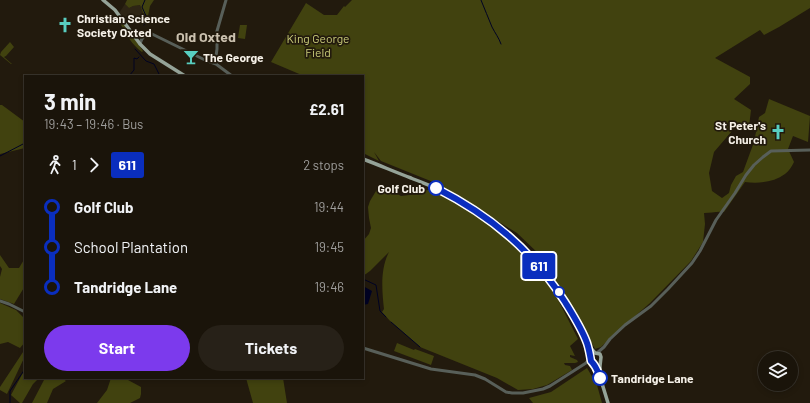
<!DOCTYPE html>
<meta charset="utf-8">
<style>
body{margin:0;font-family:Barlow,sans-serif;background:#272118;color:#f1f3f6;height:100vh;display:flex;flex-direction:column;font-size:15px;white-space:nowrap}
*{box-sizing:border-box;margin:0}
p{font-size:13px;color:#9f9e9c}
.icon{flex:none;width:22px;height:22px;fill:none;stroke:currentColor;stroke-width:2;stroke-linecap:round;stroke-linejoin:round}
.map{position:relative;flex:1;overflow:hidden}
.details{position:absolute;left:24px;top:75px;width:340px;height:304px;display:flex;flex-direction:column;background:#1a140a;border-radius:0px;box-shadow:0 2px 6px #0003,0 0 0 1px #38332b}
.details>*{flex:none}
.badge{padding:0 8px;border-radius:3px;font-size:14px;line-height:26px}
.tools{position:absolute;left:758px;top:351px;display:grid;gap:8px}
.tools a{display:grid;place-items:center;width:40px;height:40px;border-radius:50%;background:#1a140a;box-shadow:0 2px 6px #0003,0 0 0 1px #38332b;font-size:20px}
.map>.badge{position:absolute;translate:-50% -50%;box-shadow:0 0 0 2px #fff}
.legs{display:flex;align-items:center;gap:6px;height:44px;padding:0 20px;font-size:13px}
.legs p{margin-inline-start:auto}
.headline{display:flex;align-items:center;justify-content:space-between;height:68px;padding:0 20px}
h1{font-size:22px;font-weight:700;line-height:30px}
.cta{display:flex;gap:8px;margin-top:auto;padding:8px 20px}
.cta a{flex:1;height:46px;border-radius:24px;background:#7c3aed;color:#fff;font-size:16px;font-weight:700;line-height:46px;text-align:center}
.cta a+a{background:#272118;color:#f1f3f6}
ul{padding:0 20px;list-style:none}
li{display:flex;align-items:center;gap:14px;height:40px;font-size:15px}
li i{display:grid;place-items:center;width:6px;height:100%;margin:0 5px;background:currentColor}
li i::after{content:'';width:10px;height:10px;margin:-5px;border:3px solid;border-radius:50%;background:#1a140a}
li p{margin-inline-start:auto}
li:first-child i{background:linear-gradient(#0000 50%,currentColor 0)}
li:last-child i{background:linear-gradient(currentColor 50%,#0000 0)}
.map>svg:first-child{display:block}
</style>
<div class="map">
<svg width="810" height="403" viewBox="0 0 810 403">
<rect width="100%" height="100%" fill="#221a0d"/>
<path fill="#2e2515" d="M 125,4 L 129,8 L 133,6 L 140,5 L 143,13 L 148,16 L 136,20 L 134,23 L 119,13 Z"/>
<path fill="#41420f" d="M 127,0 L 154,0 L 150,6 L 148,16 L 143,13 L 140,5 L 133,6 L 129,8 L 125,4 Z
M 352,0 L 810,0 L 810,8 L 779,27 L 764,35 L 760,30 L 715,58 L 750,77 L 750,84 L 734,99 L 751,110 L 749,127 L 738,124 L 714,152 L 709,173 L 712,191 L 722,198 L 729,193 L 731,185 L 736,176 L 743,172 L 754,142 L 759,117 L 765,113 L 769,99 L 810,116 L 808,142 L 793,136 L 788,149 L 794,162 C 792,166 789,171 785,174 C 774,182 759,184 745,182 L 724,212 C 717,211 711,213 704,213 L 705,224 L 703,242 L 691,261 L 650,303 L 618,331 L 601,347 L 595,349 L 572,308 L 551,275 L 541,256 L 517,233 L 438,184 L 381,161 L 374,152 L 379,161 L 363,153 L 363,76 L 304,76 L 271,62 L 306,3 L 324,15 L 337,15 L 344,6 L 345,7 Z
M 120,23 L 125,25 L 143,51 L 142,52 C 132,45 126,34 120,23 Z
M 240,25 L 247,25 L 245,39 L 238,38 Z
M 10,42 L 14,47 L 6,56 L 4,57 L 12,64 L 11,64 L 0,55 L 1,52 Z
M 0,105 L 2,105 L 25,122 L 25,148 L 0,154 Z
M 379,186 L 390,190 L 401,196 L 418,194 L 424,190 L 432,190 L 459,204 L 490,225 L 509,241 L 551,286 L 578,339 L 570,346 L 575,356 L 570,355 L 570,357 L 577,360 L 578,362 L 575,363 L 564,363 L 565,365 L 570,366 L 572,370 L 547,385 L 533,389 L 518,390 L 497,378 L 420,347 L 391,322 L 382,312 L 384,309 C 382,291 380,269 389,252 L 370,271 L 363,276 L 363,241 L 369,234 L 371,228 L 369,218 L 368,207 L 370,201 Z
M 0,255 L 9,268 L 19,268 L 25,258 L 25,286 L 14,304 L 0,299 L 0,277 L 2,269 L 0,266 Z
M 0,303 L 16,310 L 25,319 L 25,342 L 20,348 L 8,342 L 0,344 Z
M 397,343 L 414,350 L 415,349 L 434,356 L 431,365 L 394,351 Z
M 25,349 L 25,356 L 7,394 L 0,390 L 0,387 Z
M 587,368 L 597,385 L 602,403 L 533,403 L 529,398 L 551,392 Z
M 25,369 L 25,378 L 39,378 L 33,384 L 22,403 L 20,403 L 11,395 Z
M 48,378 L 62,378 L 66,381 L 53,389 L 47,403 L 32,403 L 44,380 Z
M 111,378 L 127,378 L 128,380 L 141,387 L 141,394 L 140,398 L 130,403 L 97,403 L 107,390 Z
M 246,378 L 283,378 L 287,403 L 253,403 Z"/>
<path fill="#000223" d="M 363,286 L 372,291 L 368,304 L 363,305 Z"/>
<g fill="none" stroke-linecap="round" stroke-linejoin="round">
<path stroke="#000223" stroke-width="1" d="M 481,0 C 485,9 488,18 492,27 C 495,33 499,38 501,44
M 144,25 L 147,18 L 142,7 L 145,0
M 135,49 L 146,61 L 154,64 L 160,76
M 129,76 L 134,70 L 134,58 L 137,59 L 139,57
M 0,156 L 25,143
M 363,279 L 376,285 L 380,311 L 386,317
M 391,322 L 420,347
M 10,403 L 10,391 L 25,369"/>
<path stroke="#585f59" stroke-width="3" d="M 140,44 C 141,38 146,33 152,34 L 205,60 L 216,64 L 232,76
M 215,63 L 217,49 L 217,31 L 226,0
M 0,301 L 9,304 L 25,312
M 363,348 L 431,369 L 475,375 L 485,379 L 506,392 L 512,393 L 523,393 L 543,389 L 550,386 L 586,363 L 590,358
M 597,353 L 604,347 L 610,339 L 625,325 L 651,306 L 668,289 L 692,263 L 700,251 L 716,220 L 735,193 L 746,175 L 754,165 L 763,157 L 771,151 L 810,150"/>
<path stroke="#95a398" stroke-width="3.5" d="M 103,0 L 115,10 L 140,44 L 150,54 L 185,76
M 363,159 C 379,165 395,172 411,178 C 423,183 435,187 447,193 C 502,222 547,266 576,322 C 580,329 584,336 587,343 C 589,349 590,355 591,361 L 595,364 L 597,367 L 608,403
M 589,346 L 595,353 L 600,354 L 601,357 L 600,366 L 600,373"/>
</g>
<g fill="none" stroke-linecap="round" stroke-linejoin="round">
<defs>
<path id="line-1" d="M 436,188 C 491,216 532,250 565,302 C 573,315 582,329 587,343 C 589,349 590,355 591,361 C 597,367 597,370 600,378"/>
</defs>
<use href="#line-1" stroke="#fff" stroke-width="9"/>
<use href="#line-1" stroke="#0a2ebe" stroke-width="6"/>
</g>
<defs>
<symbol id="church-bare" viewBox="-9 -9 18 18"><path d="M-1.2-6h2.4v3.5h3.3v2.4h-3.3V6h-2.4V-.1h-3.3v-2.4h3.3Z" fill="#58cec0" stroke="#221a0d" stroke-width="2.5" paint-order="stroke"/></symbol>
<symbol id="bar-bare" viewBox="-9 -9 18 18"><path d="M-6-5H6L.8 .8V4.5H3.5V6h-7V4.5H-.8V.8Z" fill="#58cec0" stroke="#221a0d" stroke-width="2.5" paint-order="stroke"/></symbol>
</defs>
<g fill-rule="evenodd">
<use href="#church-bare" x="54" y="14" width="22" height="22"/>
<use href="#bar-bare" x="180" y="46" width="22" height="22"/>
<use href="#church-bare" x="767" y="121" width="22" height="22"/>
</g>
<g fill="#fff" stroke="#0a2ebe" stroke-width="2">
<circle cx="436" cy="188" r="7"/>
<circle cx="559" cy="292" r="5"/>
<circle cx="600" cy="378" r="7"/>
</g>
<g text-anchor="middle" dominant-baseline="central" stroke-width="3.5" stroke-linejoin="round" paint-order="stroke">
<g font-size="12" font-weight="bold" fill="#f6f1e8" stroke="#221a0d" text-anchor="start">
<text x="77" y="18">Christian Science<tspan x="77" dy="14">Society Oxted</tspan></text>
<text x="203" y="57">The George</text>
<text x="766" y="125" text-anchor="end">St Peter's<tspan x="766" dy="14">Church</tspan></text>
</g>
<g font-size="12" fill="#cacc7a" stroke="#221a0d">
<text x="318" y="38">King George<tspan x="318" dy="14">Field</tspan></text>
</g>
<g font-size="12" font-weight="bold" fill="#f6f1e8" stroke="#221a0d" text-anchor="end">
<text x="425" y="188">Golf Club</text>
<text x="611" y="378" text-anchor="start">Tandridge Lane</text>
</g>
<g font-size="14" font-weight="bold" fill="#cac0ae" stroke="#221a0d">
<text x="206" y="36">Old Oxted</text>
</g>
</g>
</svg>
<div class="tools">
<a><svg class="icon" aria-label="layers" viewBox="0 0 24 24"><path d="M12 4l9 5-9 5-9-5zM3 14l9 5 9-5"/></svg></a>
</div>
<b class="badge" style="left:539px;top:266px;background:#0a2ebe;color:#fff">611</b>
<section class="details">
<div class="headline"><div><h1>3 min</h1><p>19:43 – 19:46 · Bus</p></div><b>£2.61</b></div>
<div class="legs"><svg class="icon" aria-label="walk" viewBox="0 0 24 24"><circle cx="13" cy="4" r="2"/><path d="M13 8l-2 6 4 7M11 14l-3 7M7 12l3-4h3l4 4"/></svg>1<svg class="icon" aria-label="forward" viewBox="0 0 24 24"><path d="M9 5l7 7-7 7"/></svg><b class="badge" style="background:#0a2ebe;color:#fff">611</b><p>2 stops</p></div>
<ul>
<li><i style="color:#0a2ebe"></i><b>Golf Club</b><p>19:44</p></li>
<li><i style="color:#0a2ebe"></i><span>School Plantation</span><p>19:45</p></li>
<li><i style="color:#0a2ebe"></i><b>Tandridge Lane</b><p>19:46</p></li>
</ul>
<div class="cta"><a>Start</a><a>Tickets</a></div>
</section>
</div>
